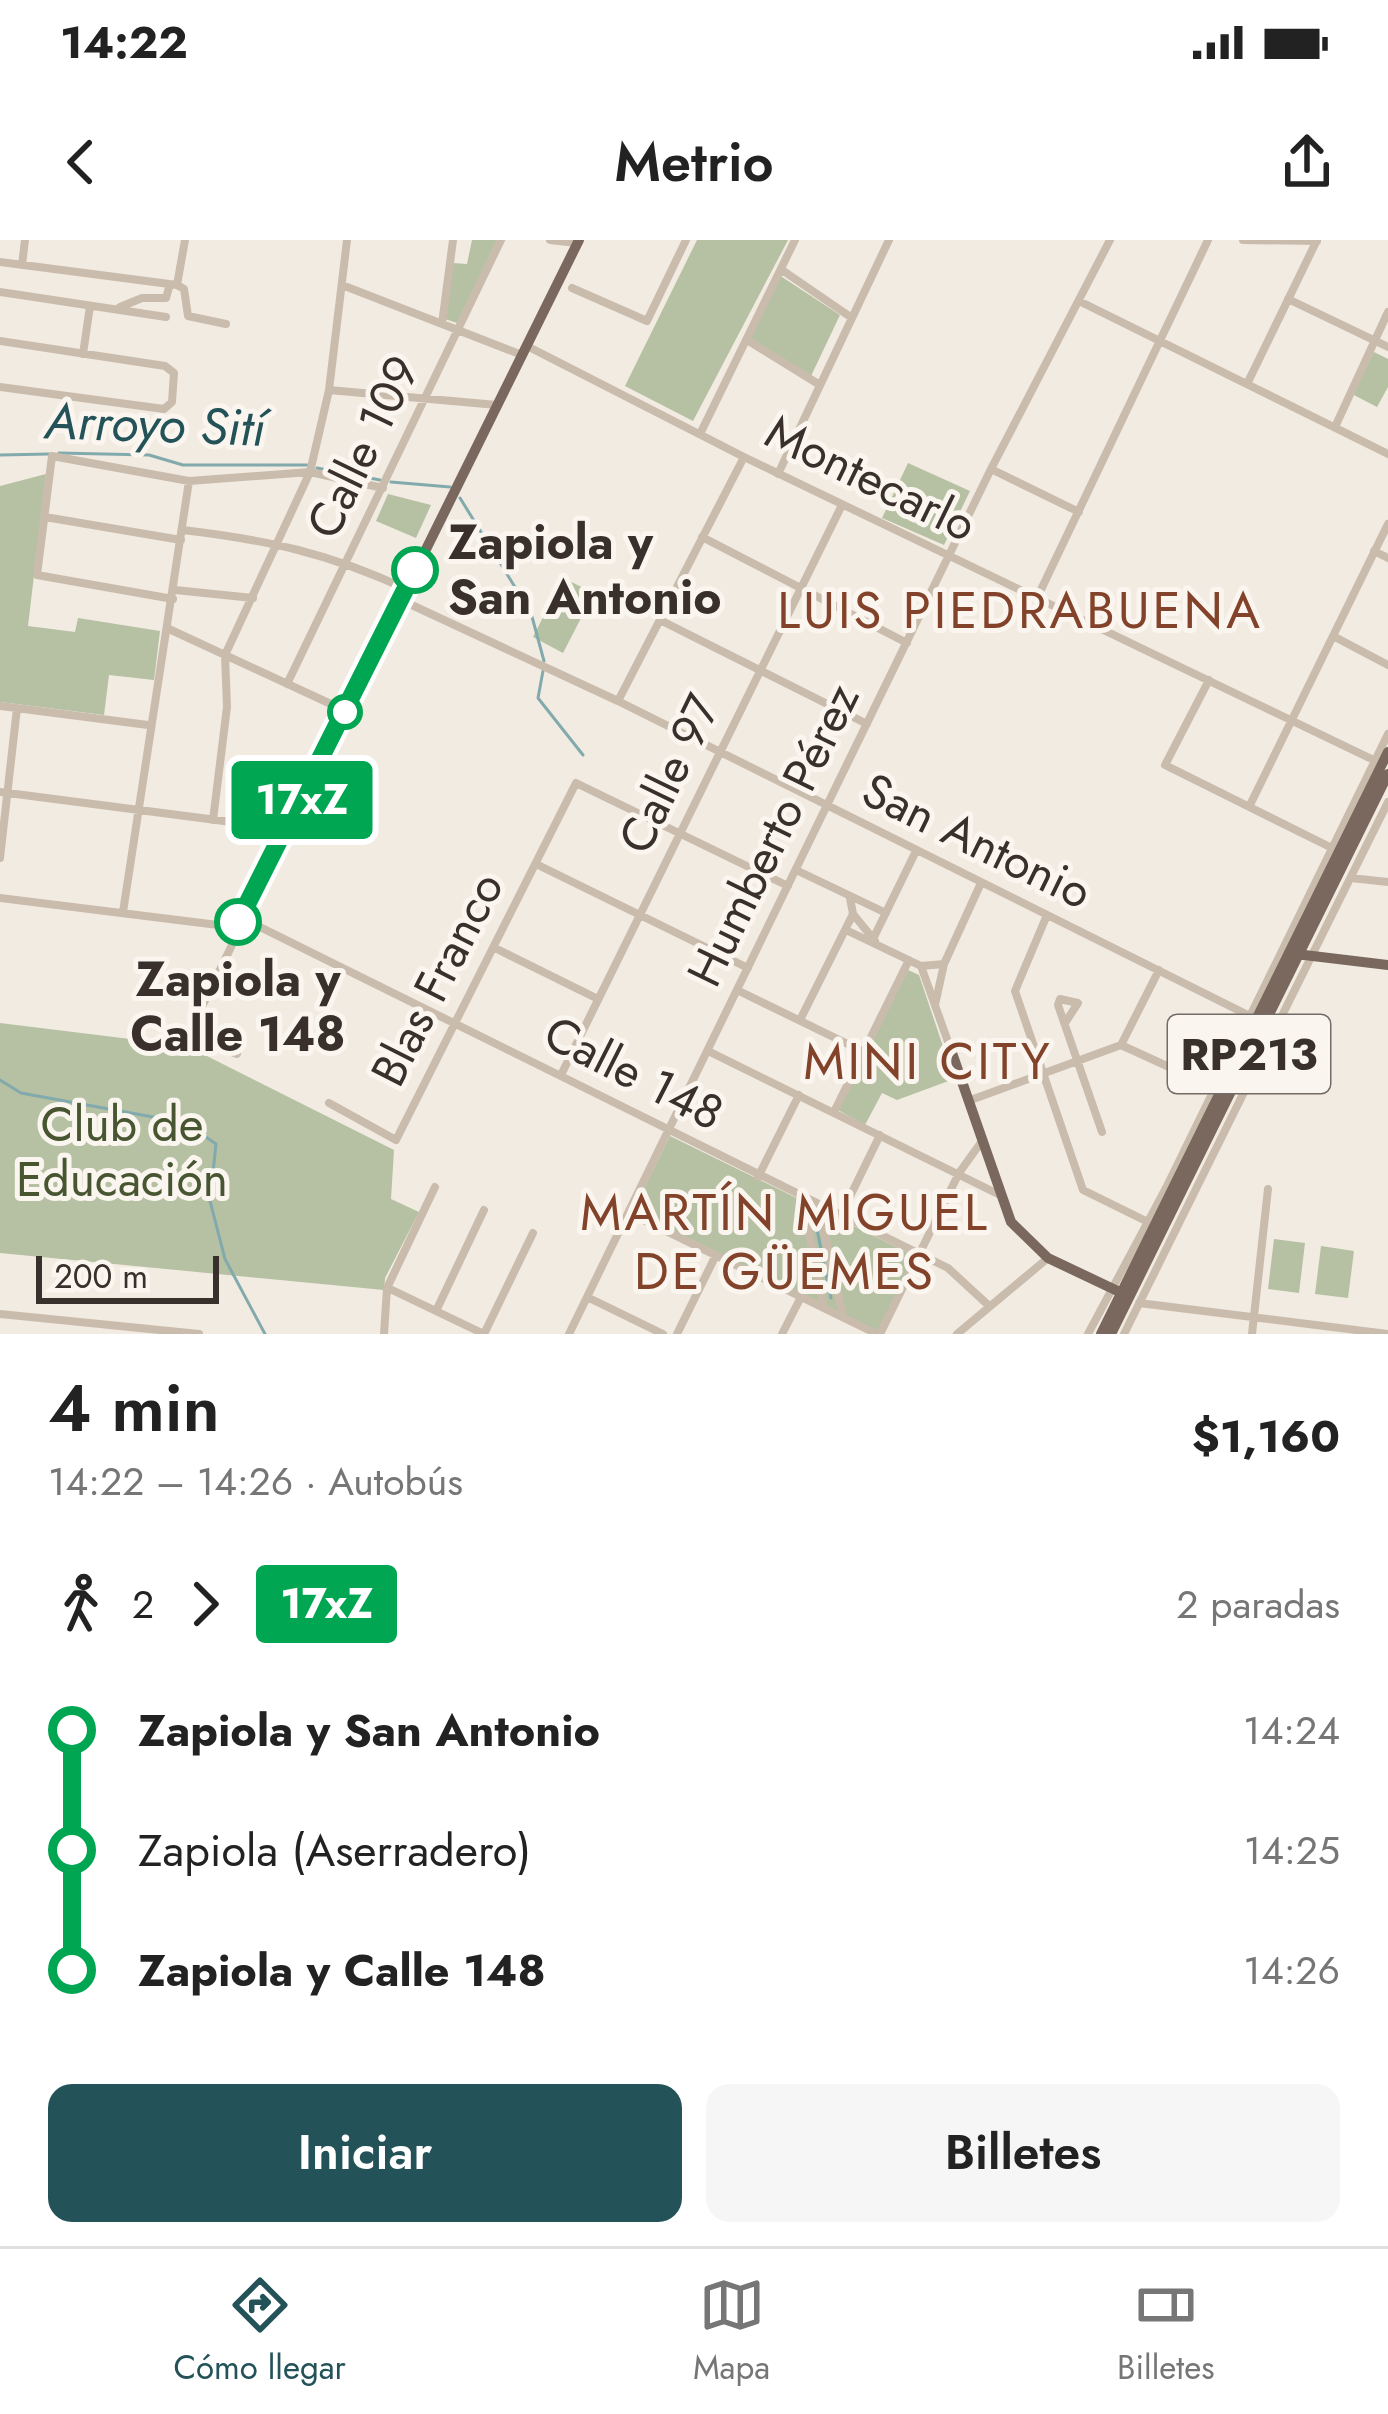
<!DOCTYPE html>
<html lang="es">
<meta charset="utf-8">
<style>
body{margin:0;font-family:Jost,sans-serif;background:#f6f6f6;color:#222;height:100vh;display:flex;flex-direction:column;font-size:45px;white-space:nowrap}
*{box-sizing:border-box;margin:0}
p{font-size:39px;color:#767676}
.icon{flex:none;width:66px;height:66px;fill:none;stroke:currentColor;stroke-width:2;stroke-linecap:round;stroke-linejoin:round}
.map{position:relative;height:1094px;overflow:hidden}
.side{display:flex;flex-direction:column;background:#fff;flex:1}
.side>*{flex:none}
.badge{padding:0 24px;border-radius:9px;font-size:42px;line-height:78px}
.scale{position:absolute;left:36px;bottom:30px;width:183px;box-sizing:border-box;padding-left:12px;border:6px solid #39302b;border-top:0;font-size:33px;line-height:42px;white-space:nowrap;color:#39302b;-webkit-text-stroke:9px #faf5ee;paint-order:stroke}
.map>.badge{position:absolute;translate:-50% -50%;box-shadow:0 0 0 6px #fff}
.legs{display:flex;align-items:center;gap:18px;height:132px;padding:0 48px;font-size:39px}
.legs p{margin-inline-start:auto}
.summary{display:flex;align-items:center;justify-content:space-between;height:204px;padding:0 48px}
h1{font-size:66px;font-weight:600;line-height:90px}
.cta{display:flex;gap:24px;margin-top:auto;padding:24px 48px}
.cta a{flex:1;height:138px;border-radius:24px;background:#235258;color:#fff;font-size:48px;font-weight:600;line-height:138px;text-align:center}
.cta a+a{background:#f6f6f6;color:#222}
ul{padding:0 48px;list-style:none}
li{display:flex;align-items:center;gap:42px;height:120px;font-size:45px}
li i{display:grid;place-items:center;width:18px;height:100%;margin:0 15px;background:currentColor}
li i::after{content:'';width:30px;height:30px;margin:-15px;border:9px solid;border-radius:50%;background:#fff}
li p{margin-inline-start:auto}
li:first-child i{background:linear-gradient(#0000 50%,currentColor 0)}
li:last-child i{background:linear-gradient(currentColor 50%,#0000 0)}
.status{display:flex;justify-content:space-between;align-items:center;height:84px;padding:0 60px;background:#fff;direction:ltr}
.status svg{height:33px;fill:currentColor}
header{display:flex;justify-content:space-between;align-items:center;height:156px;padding:0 48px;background:#fff;font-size:54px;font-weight:600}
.tabs{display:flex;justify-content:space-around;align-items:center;height:168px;border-top:3px solid #e0e0e0;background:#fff;font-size:33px;color:#767676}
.tabs a{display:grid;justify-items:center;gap:6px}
.tabs .current{color:#235258}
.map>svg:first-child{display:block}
</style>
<div class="status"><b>14:22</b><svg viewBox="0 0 49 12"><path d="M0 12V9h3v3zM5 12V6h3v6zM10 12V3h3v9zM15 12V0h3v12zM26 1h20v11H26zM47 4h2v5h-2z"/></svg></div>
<header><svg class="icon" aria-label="back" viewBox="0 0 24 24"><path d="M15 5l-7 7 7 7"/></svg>Metrio<svg class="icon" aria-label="share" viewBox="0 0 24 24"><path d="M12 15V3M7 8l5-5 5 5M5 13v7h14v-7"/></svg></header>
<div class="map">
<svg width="1388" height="1094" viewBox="0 0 1388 1094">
<rect width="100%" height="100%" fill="#f2ebe1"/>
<path fill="#b5c1a2" d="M 472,0 L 497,0 L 457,83 L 445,79 L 453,23 L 467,24 Z
M 697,0 L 788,0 L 693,181 L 625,146 Z
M 779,35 L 840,75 L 811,136 L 745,100 Z
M 1374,112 L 1388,119 L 1388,147 L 1377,167 L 1352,154 Z
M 908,223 L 970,251 L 944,305 L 882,278 Z
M 46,234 L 28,386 L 75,392 L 78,378 L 160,391 L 154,440 L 109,435 L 104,475 L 0,462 L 0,246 Z
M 388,254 L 431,265 L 416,298 L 376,281 Z
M 563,338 L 594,353 L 563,413 L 533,397 Z
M 908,730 L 919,735 L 954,839 L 897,860 L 882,853 L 865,885 L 838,870 Z
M 0,783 L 187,806 L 394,910 L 391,959 L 419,972 L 385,1038 L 384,1050 L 0,1013 Z
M 670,896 L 917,1017 L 880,1092 L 633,971 Z
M 1274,999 L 1305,1003 L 1299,1053 L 1268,1049 Z
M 1321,1006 L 1354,1011 L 1348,1058 L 1315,1054 Z"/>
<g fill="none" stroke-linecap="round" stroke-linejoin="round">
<path stroke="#82aaad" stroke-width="3" d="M 59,213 L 149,215 L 183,225 L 307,225
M 0,215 L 49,214
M 317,228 L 380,240
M 391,242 L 450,247
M 460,258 L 531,373 L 544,421
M 543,431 L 538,458 L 583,515
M 0,840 L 21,853 L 186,883 L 216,904 L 210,961 L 225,1019 L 265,1094
M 815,980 L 831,1058"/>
<path stroke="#cabcad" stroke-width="8" d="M 550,0 L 577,3
M 1243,0 L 1317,1
M 0,22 L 177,45
M 22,25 L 25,0
M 782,30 L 852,78
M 177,45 L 184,49 L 188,76 L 226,84
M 177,45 L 185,0
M 342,45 L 522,115
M 572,48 L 647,81 L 686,0
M 0,52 L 166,77
M 1288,59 L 1388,107
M 1081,62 L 1388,214
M 120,67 L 142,58 L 166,58 L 170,44
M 442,84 L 453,0
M 747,100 L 820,145
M 0,101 L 165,126 L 174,133 L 172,162 L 164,169 L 0,147
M 527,106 L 744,217 L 1382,524
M 83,114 L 90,66
M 1248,142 L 1317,0
M 329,150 L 497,165
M 1335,187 L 1388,72
M 700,194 L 795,0
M 991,229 L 1079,272
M 778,234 L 889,0
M 45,277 L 181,300
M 183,290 C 267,300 329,313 406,349
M 702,297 L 907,403
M 1374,311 L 1388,318
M 175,350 L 253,358
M 1037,358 L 1208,0
M 173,359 L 37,335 L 52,216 L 189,241 L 310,232 L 383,248
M 401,360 L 618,461 L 1256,779
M 660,380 L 867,484
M 169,389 L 346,471 L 193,785 L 195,799 L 237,814
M 1333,396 L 1388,425
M 1209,440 L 1165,525 L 1332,608
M 287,444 L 501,0
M 618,461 L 744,217
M 0,466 L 148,485
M 0,552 L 286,589
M 1249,567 L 1388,284
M 213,580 L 227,467 L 225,415 L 310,232 L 329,150 L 347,0
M 0,618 L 17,468
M 536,624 L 748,728
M 796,630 L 886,673
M 1351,638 L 1388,642
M 0,658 L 226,686 L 254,684 L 948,1028 L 987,1064
M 850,658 L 853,674 L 875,701
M 123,672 L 189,241
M 1047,675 L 1015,751 L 1083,950 L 1148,982
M 846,690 L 921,726 L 944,724
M 873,699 L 916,611
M 495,708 L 598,759
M 921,726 L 952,813
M 737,750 L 864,812
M 935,765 L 944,724 L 981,643
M 800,780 L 853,674
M 1065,783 L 1078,763 L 1060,759 L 1058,765 L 1102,892
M 1121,805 L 1159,730
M 708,811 L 1000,955
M 561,835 L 842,265
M 968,861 L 1121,805 L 1215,848
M 329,863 L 396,900 L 576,543 L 788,646
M 834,872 L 909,720
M 758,937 L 799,855
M 802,959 L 824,1068
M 819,968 L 843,1076
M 629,973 L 877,1094
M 840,977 L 880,895
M 388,1048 L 484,1094
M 587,1057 L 663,1094
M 1139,1063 L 1388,1094
M 436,1071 L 484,970
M 0,1074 L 199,1094
M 384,1094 L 387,1048 L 435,947
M 484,1094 L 533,993
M 569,1094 L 991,229 L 1110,0
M 677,1094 L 716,1015
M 782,1094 L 801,1057
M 880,1094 L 959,933 L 982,901
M 957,1094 L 1048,1018
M 1088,1094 L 1166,948 L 1388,494
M 1124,1094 L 1388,562
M 1252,1094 L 1268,949"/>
<path stroke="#7a685e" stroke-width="10" d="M 346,471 L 579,0
M 1296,714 L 1388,725
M 952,813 L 1011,982 L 1048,1018 L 1126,1055
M 1101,1094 L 1388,512
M 1111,1094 L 1388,534"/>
</g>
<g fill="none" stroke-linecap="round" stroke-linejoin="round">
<defs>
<path id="line-1" d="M 238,682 L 415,330"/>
</defs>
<use href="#line-1" stroke="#fff" stroke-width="27"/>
<use href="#line-1" stroke="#00a651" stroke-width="18"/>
</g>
<g fill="#fff" stroke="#00a651" stroke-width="6">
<circle cx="415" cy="330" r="21"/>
<circle cx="345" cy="472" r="15"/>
<circle cx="238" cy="682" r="21"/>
</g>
<g text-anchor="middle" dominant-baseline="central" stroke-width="10" stroke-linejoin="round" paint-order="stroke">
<rect fill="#faf5ee" stroke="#736b66" stroke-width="3" x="1168" y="775" width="162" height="78" rx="9"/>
<g font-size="45" font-weight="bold" fill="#39302b">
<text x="1249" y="814">RP213</text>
</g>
<g font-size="48" fill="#39302b" stroke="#faf5ee">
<text transform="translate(363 207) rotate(-64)">Calle 109</text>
<text transform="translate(871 238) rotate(26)">Montecarlo</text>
<text transform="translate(669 534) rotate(-64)">Calle 97</text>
<text transform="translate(773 595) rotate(-64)">Humberto Pérez</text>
<text transform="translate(977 601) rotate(26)">San Antonio</text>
<text transform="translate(437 739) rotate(-63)">Blas Franco</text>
<text transform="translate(634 833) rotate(27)">Calle 148</text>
</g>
<g font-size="48" font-weight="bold" fill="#39302b" stroke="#faf5ee" text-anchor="start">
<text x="448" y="302">Zapiola y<tspan x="448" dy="55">San Antonio</tspan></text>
<text x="238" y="739" text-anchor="middle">Zapiola y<tspan x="238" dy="55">Calle 148</tspan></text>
</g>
<g font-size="48" fill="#475631" stroke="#faf5ee">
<text x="122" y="884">Club de<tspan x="122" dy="55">Educación</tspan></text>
</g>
<g font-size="51" font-style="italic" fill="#235258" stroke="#faf5ee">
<text transform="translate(155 184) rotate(2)">Arroyo Sití</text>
</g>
<g font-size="51" letter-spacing="3" fill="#83432a" stroke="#faf5ee">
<text x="1020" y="370">LUIS PIEDRABUENA</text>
<text x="928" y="821">MINI CITY</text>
<text x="785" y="972">MARTÍN MIGUEL<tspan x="785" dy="59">DE GÜEMES</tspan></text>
</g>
</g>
</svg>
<div class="scale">200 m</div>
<b class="badge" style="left:302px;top:560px;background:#00a651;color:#fff">17xZ</b>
</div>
<section class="side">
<div class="summary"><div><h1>4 min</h1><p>14:22 – 14:26 · Autobús</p></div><b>$1,160</b></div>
<div class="legs"><svg class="icon" aria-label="walk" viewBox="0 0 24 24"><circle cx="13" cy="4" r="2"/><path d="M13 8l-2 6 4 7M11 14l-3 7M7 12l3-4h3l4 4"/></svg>2<svg class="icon" aria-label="forward" viewBox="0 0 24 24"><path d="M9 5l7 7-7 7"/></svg><b class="badge" style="background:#00a651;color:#fff">17xZ</b><p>2 paradas</p></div>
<ul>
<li><i style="color:#00a651"></i><b>Zapiola y San Antonio</b><p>14:24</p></li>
<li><i style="color:#00a651"></i><span>Zapiola (Aserradero)</span><p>14:25</p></li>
<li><i style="color:#00a651"></i><b>Zapiola y Calle 148</b><p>14:26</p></li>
</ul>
<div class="cta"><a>Iniciar</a><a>Billetes</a></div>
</section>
<nav class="tabs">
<a class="current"><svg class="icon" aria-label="directions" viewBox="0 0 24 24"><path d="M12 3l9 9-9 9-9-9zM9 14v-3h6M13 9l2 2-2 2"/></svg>Cómo llegar</a>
<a><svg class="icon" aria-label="map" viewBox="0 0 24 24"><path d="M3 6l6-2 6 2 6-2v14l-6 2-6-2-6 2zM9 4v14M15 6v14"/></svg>Mapa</a>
<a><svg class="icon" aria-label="tickets" viewBox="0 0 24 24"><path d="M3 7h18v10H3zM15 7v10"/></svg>Billetes</a>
</nav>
